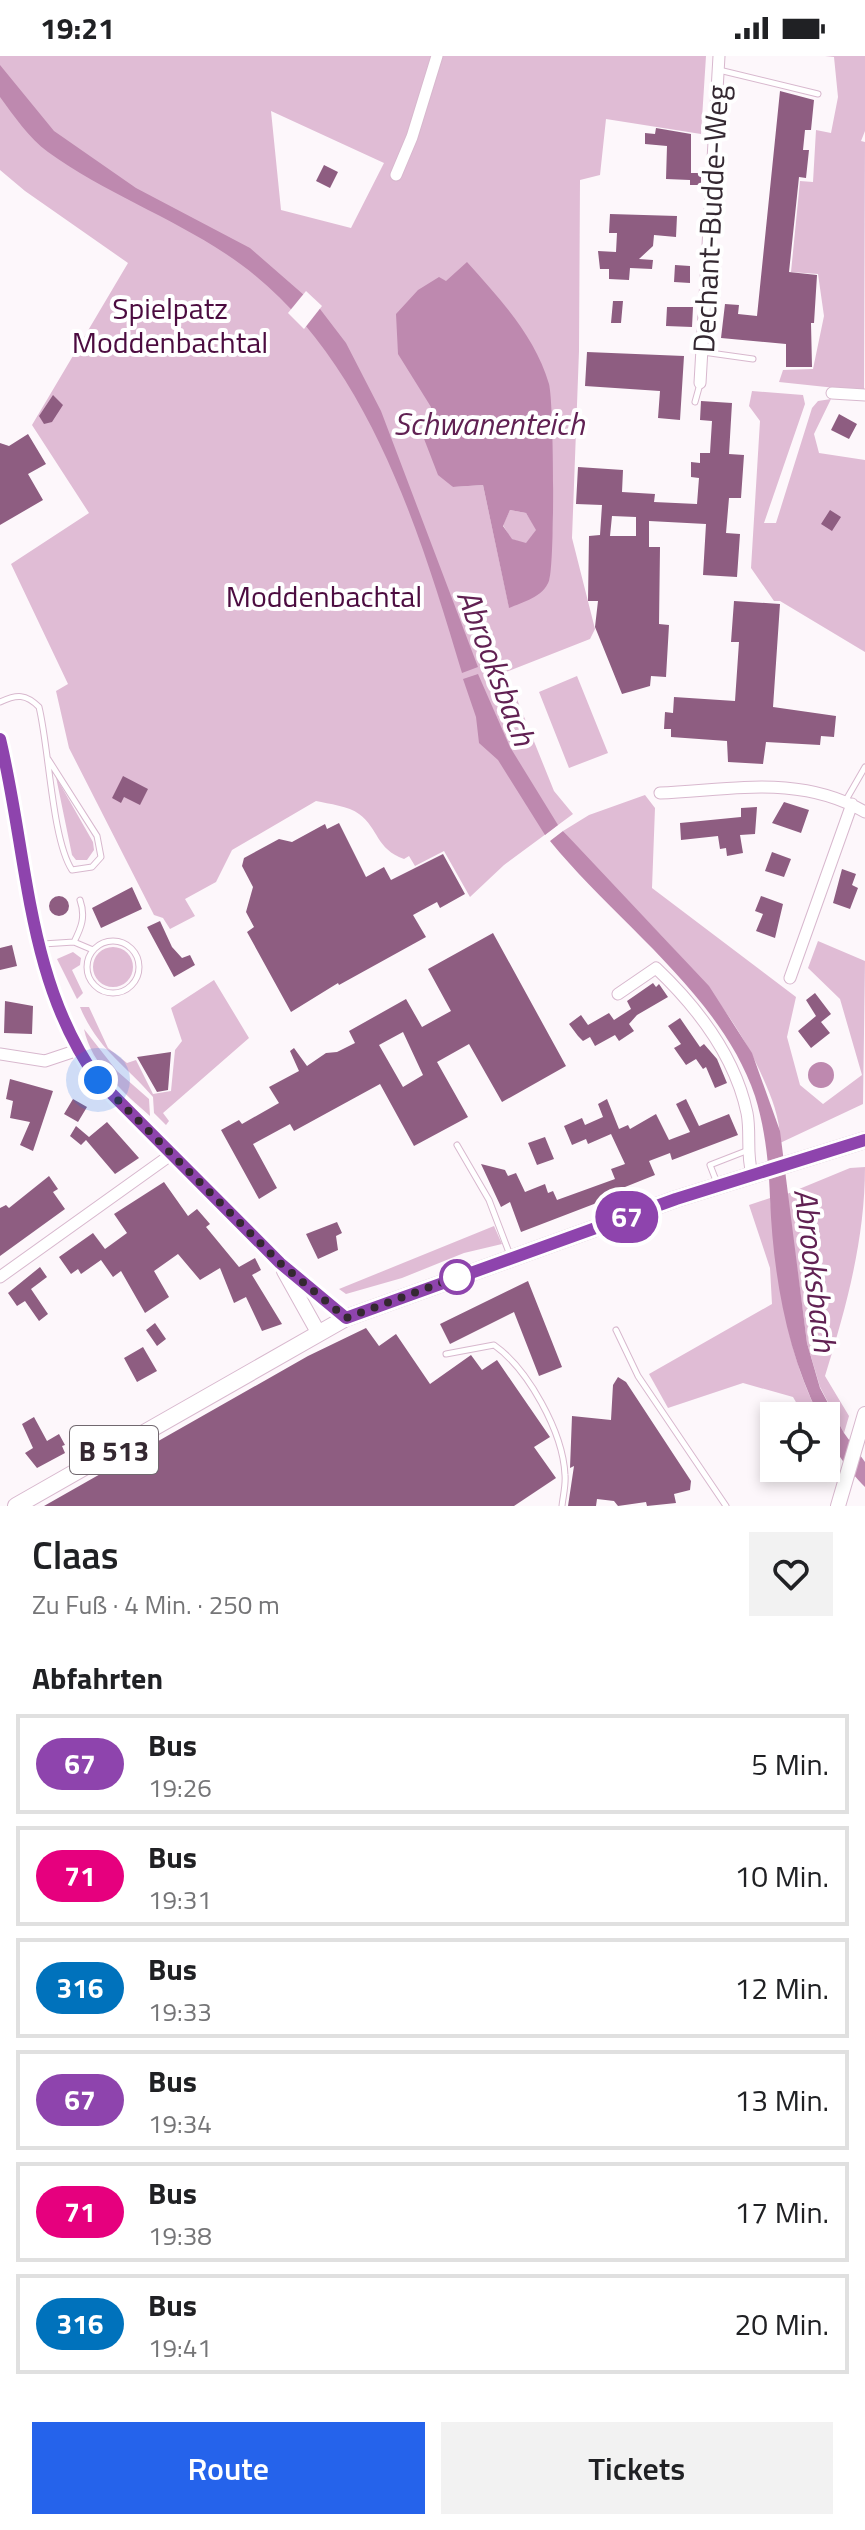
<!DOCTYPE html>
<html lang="de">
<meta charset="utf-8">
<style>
body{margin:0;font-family:"Titillium Web",sans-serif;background:#f2f2f2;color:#202124;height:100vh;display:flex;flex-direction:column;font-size:30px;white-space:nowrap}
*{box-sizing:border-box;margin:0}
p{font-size:26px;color:#757577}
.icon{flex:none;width:44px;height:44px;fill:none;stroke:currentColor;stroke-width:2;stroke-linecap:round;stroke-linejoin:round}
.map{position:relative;height:1450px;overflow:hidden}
.drawer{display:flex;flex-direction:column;background:#fff;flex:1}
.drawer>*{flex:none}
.badge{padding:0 16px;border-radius:26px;font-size:28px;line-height:52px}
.controls{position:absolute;left:760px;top:1346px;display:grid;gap:16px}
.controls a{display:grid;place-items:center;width:80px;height:80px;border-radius:0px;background:#fff;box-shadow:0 4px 12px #0003;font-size:40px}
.you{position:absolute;width:40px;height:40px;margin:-20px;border:6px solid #fff;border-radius:50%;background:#1a73e8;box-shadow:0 0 0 12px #1a73e833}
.map>.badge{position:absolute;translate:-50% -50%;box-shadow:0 0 0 4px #fff}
h2{padding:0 32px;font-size:30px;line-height:72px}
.round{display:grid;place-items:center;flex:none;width:84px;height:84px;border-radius:0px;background:#f2f2f2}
.head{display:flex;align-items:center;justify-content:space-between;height:136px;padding:0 32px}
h1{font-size:38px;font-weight:600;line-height:60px}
.cta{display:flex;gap:16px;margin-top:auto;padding:16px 32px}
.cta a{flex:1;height:92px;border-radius:0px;background:#2563eb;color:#fff;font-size:32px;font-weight:600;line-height:92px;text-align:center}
.cta a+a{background:#f2f2f2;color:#202124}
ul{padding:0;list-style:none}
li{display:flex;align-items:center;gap:24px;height:100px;margin:0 16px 12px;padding:0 16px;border:4px solid #e0e0e0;border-radius:0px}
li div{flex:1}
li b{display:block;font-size:30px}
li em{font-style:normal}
li .badge{min-width:88px;font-weight:700;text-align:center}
.status{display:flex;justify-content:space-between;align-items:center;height:56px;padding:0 40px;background:#fff;direction:ltr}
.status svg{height:22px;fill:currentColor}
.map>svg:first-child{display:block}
</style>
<div class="status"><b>19:21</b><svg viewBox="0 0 49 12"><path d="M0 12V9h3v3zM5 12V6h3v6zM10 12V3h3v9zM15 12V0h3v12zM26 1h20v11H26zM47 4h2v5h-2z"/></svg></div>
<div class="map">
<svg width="865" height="1450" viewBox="0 0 865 1450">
<rect width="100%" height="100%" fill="#fdf7fb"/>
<path fill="#e0bcd5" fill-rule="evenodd" d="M 0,0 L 706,0 L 701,78 L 606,63 L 600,119 L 580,124 L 579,295 L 572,482 L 595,573 L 590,583 L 506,616 L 554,735 L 573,758 L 504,809 L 470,841 L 444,795 L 415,810 L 409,800 L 404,803 C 376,793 379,773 359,758 C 349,750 329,748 316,745 L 232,794 L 216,826 L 185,843 L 195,860 L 170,873 L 163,862 L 154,859 L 69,692 L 56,635 L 68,628 L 11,508 L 89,457 L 32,369 L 128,207 L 25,135 L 0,114 ZM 271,55 L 384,107 L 351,172 L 281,154 ZM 549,329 L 553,462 L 549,525 L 509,551 L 483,429 L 453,431 L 421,375 L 431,351 Z
M 825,0 L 865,0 L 865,75 L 861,85 L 865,86 L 864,335 L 779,326 L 783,314 L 813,313 L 824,260 L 818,218 L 791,216 L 800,125 L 813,126 L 816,74 L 831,77 L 838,41 L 834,1 Z
M 752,335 L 803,339 L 805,348 L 764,467 L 776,467 L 812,352 L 818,345 L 831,343 L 814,378 L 819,397 L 865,404 L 865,596 L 780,545 L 774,545 L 751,512 L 760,365 L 749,350 Z
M 510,454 L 526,457 L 537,474 L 526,488 L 511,483 L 503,469 Z
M 577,620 L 608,697 L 569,712 L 539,636 Z
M 56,721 L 93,786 L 94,794 L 87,804 L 76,804 L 72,799 Z
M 645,739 L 655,752 L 652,832 L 796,941 L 787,981 L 800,1029 L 823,1048 L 862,1019 L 840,943 L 808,912 L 818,885 L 865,905 L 863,1048 L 780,1087 C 781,1065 772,1042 763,1022 C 720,922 632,857 563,775 L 589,759 Z
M93 911a20 20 0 1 1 40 0a20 20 0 1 1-40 0Z
M 73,896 L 81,902 L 80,909 L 72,914 L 83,937 L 77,943 L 57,903 Z
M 214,924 L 249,982 L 163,1057 L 169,1065 L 166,1069 L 154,1057 L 153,1041 C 125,1008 98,994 80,951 L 89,951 L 108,992 L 127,1007 L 136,1004 L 153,1038 L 171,1035 L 175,994 L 182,985 L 171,952 Z
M 84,973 L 117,1015 L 149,1043 L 150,1060 C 124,1037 91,1008 84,973 Z
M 865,1111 C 865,1182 847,1249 825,1320 L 849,1360 L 844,1377 L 820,1331 L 807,1287 L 787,1138 L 850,1112 Z
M 770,1142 C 779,1220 783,1288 819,1360 L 804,1360 L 793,1341 L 743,1327 L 668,1352 L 649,1318 L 772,1248 L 770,1212 L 749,1149 Z
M 494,1170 L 502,1188 L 464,1197 L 402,1222 L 346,1238 L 339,1233 Z"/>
<path fill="#be89af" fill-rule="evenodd" d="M 0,9 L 54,75 L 136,132 L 250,192 L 320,253 L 346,287 L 381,355 L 478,611 L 462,617 C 417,467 363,288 226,198 C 169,160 103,136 48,96 C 29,82 14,60 0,41 Z
M 467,206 C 500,243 535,280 549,328 C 554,347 555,508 549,525 C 543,541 523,546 509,552 L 483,429 L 453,431 L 438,419 L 421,375 L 431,351 L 398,298 L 396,258 L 418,234 L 439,221 L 446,225 ZM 510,454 L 526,457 L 536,474 L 526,487 L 512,483 L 503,470 Z
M 478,618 L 510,691 L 558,769 L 545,779 L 498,704 L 479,687 L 476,661 L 463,623 Z
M 563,775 L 709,930 L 752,997 L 780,1075 L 807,1287 L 820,1332 L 844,1377 L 865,1406 L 865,1431 C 847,1412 826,1388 826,1360 L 819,1360 C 786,1293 773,1217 770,1142 C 769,1108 765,1072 755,1040 C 721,939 616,866 550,785 Z
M808 1019a13 13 0 1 1 26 0a13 13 0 1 1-26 0Z"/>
<path fill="#fdf7fb" d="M 306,235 L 322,250 L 304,273 L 288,257 Z"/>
<path fill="#8e5d81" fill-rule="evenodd" d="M 780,35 L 814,44 L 811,74 L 805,74 L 803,94 L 809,94 L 806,122 L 799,121 L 789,216 L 817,219 L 814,267 L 811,267 L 812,311 L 786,311 L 786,288 L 721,282 L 725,248 L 739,249 L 738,258 L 757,260 Z
M 656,72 L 691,78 L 691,117 L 701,117 L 701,129 L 690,129 L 690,124 L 666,123 L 667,90 L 645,88 L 645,77 L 655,78 Z
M 324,109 L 338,116 L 330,132 L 316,125 Z
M 610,158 L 677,160 L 676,181 L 654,179 L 653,190 L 639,203 L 653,204 L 652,213 L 630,212 L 629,224 L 609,223 L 609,213 L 600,213 L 598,195 L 616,196 L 617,177 L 609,177 Z
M 675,209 L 690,210 L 690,227 L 674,226 Z
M 613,245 L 623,245 L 621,267 L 611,267 Z
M 667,251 L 693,251 L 692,271 L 666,270 Z
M 587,296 L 684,300 L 680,364 L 658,362 L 660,335 L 585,330 Z
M 53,339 L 63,349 L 52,366 L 44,368 L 39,360 Z
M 701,345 L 732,347 L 729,398 L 744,399 L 741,442 L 729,442 L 726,477 L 740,478 L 737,521 L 703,519 L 706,468 L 649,465 L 649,491 L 660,491 L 659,568 L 669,569 L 666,621 L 651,620 L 650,630 L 622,638 L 595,571 L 598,545 L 588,545 L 589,480 L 600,479 L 602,449 L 576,448 L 578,411 L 623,414 L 622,436 L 655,438 L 654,446 L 697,448 L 699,422 L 691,421 L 691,406 L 700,407 L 700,397 L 710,397 L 712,365 L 700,364 ZM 612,460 L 636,461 L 636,480 L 610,480 Z
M 839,358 L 857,368 L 849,383 L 831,374 Z
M 28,378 L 46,408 L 28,418 L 43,444 L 0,469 L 0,387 L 9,390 Z
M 830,454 L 841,461 L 832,475 L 821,468 Z
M 734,545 L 780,548 L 773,651 L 836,660 L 834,681 L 821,680 L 820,689 L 766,686 L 763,708 L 728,706 L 727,685 L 671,681 L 671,673 L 664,673 L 665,656 L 673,657 L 674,641 L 735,645 L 739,586 L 731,586 Z
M 123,720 L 148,733 L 140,749 L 124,741 L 121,747 L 112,742 Z
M 784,746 L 809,754 L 801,777 L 772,767 Z
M 757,751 L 755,778 L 740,779 L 743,797 L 727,800 L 726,792 L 720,793 L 718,780 L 681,784 L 680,767 L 741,761 L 741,752 Z
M 339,767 L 366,821 L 384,811 L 391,824 L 443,798 L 465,838 L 440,852 L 437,846 L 413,859 L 426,881 L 339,929 L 338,927 L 291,956 L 247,876 L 254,871 L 246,856 L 253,831 L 242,810 L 244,802 L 279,783 L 292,786 L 325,768 L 327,773 Z
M 772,796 L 791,803 L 784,821 L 765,815 Z
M 842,813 L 856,818 L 852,829 L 858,832 L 850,853 L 833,847 Z
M 132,831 L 142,853 L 101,872 L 92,852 Z
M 761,840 L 783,848 L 775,882 L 756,875 L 763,858 L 755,855 Z
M49 850a10 10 0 1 1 20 0a10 10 0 1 1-20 0Z
M 160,865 L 172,891 L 182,902 L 190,899 L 195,909 L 174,921 L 147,871 Z
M 493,877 L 566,1010 L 502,1046 L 469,988 L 437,1006 L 468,1061 L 414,1090 L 380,1028 L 294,1075 L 290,1068 L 253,1088 L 277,1132 L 259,1143 L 221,1074 L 239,1064 L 242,1068 L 279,1047 L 269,1031 L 299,1015 L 290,995 L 294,992 L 307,1010 L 326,997 L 337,996 L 355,987 L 349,975 L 406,943 L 422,971 L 451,955 L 428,913 ZM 403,976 L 423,1019 L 403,1031 L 379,989 Z
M 12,889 L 17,910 L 0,914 L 0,892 Z
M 653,927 L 656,931 L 659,928 L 668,941 L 637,959 L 629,968 L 634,975 L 619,985 L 615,979 L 595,990 L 590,981 L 583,985 L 578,980 L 569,968 L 581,959 L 588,969 L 609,957 L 614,964 L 631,953 L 627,945 Z
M 815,937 L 831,958 L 821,966 L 830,977 L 811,992 L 798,975 L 816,960 L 806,944 Z
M 5,945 L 33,950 L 32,978 L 4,977 Z
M 680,962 L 700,991 L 704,988 L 717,1003 L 727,1027 L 715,1032 L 706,1011 L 703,1013 L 696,1003 L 686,1009 L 674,992 L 681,988 L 668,970 Z
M 171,996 L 168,1034 L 157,1036 L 137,1001 Z
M 10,1023 L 53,1035 L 33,1095 L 20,1089 L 30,1066 L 10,1062 L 13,1045 L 6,1043 Z
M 73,1043 L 87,1051 L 78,1066 L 64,1058 Z
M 607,1043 L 619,1073 L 628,1069 L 630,1073 L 656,1058 L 669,1084 L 690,1076 L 676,1048 L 686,1043 L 699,1070 L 729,1058 L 738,1079 L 672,1104 L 670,1097 L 649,1105 L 655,1119 L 605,1139 L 607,1143 L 521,1176 L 510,1146 L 501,1151 L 481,1108 L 505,1114 L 508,1120 L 516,1117 L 525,1136 L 545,1128 L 548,1137 L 553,1135 L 557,1144 L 615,1123 L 611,1113 L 625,1108 L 611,1078 L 588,1088 L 586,1083 L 572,1089 L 564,1070 L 582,1062 L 585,1069 L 603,1061 L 598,1048 Z
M 107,1066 L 139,1102 L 115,1118 L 86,1084 L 81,1089 L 70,1080 L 76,1070 L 89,1081 Z
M 545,1081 L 554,1103 L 537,1109 L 528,1087 Z
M 49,1120 L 58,1133 L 53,1136 L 65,1153 L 0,1200 L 0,1152 L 6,1149 L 9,1152 Z
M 164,1126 L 188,1160 L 197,1153 L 210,1168 L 206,1171 L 239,1211 L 255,1202 L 261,1214 L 252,1219 L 282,1268 L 262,1275 L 246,1241 L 234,1247 L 220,1212 L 200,1224 L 178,1198 L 154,1215 L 169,1241 L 145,1257 L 121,1215 L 113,1221 L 101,1204 L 81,1218 L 78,1213 L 71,1218 L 59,1201 L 93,1177 L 105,1193 L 127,1177 L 114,1158 Z
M 337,1166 L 342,1177 L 336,1180 L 338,1194 L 318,1203 L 306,1178 Z
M 40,1211 L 47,1221 L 31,1233 L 48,1258 L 39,1265 L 25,1245 L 17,1250 L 8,1237 Z
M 528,1225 L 562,1311 L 539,1320 L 514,1256 L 450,1288 L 440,1268 Z
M 155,1267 L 166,1283 L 157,1290 L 146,1274 Z
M 366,1272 L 379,1290 L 396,1278 L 430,1328 L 471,1299 L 482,1314 L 497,1304 L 550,1381 L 534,1391 L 556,1422 L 514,1450 L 44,1450 L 308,1300 Z
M 143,1291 L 157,1315 L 137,1326 L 124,1302 Z
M 618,1321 L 626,1326 L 691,1425 L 690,1434 L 674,1438 L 676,1447 L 647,1450 L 646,1446 L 618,1450 L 614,1445 L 597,1443 L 596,1450 L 568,1450 L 574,1410 L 570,1412 L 572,1360 L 611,1364 L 613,1329 Z
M 34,1361 L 47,1385 L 59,1378 L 65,1389 L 62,1390 L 65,1397 L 37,1412 L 25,1397 L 33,1392 L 22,1368 Z"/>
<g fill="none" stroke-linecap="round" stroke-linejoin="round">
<defs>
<path id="service" d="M 719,14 L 818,38
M 703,296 L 753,303
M 695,346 L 700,328
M 0,646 C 17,638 26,638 39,651 C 49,691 52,784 72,814 L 92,811 L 101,801 L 97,780 L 48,703
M 846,744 L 865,711
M87 911a26 26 0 1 1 52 0a26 26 0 1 1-52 0Z
M 74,886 C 81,872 86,861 80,844
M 43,888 L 74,886 L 93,894
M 457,1089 L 489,1144 L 510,1199
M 717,1127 L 710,1109 L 746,1095
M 616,1274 L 638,1320 L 726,1450
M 446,1298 L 494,1289 C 528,1313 563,1376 565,1419 C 566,1429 563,1440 562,1450"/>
<path id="minor" d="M 396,119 L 412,81 L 437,0
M 700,327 L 719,0
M 832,337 L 865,339
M 660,737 C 732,734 800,718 865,756
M 790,922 L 852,748
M 618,938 L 656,912 C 697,951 735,1000 747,1057 C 751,1077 746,1097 752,1118
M 0,998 L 45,1005 L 78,994
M 0,1221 L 172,1098"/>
<path id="tertiary" d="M 0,683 C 28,799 26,924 98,1024 L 280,1207 L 346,1262
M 284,1215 L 318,1276
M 838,1450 L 865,1358"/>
<path id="primary" d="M 16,1450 L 346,1262 L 676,1143 L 865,1084"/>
</defs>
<use href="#service" stroke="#d8b8ce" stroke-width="7"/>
<use href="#minor" stroke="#d8b8ce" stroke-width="13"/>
<use href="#tertiary" stroke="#d8b8ce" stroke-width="16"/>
<use href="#primary" stroke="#d8b8ce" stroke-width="18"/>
<use href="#service" stroke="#fff" stroke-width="5"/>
<use href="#minor" stroke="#fff" stroke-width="11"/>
<use href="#tertiary" stroke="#fff" stroke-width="14"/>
<use href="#primary" stroke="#fff" stroke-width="16"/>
</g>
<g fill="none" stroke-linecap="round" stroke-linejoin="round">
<defs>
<path id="line" d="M 0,683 C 28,799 26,925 98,1024 L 280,1207 L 346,1262 L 676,1143 L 865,1084"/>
</defs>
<use href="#line" stroke="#fff" stroke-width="18"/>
<use href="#line" stroke="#8e44ad" stroke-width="12"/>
<path stroke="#342831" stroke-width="8" stroke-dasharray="0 14.4" d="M 98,1024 L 280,1207 L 346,1262 L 457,1221"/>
</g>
<circle fill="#fff" stroke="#8e44ad" stroke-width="4" cx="457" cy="1221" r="16"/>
<g text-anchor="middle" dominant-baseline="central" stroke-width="8" stroke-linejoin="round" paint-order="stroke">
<rect fill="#fff" stroke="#71686f" stroke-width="2" x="70" y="1370" width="88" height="48" rx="6"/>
<g font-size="28" font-weight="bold" fill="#342831">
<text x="114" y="1394">B 513</text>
</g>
<g font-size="30" fill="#342831" stroke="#fff">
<text transform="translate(710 163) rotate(-87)">Dechant-Budde-Weg</text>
</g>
<g font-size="30" fill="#4c0c40" stroke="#fff">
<text x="170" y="252">Spielpatz<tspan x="170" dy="34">Moddenbachtal</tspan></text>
<text x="324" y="540">Moddenbachtal</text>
</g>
<g font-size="32" font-style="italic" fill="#612153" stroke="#fff">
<text x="489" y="367">Schwanenteich</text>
<text transform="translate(497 611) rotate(69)">Abrooksbach</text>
<text transform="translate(816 1214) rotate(83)">Abrooksbach</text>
</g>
</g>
</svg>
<div class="controls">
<a><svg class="icon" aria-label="locate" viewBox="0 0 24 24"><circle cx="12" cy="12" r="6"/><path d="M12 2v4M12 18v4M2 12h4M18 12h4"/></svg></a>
</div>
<div class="you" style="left:98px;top:1024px"></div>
<b class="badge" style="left:627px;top:1161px;background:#8e44ad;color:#fff">67</b>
</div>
<section class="drawer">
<div class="head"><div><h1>Claas</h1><p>Zu Fuß · 4 Min. · 250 m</p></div><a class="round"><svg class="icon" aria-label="heart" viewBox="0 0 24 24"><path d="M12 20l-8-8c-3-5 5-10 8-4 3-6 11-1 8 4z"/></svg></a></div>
<h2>Abfahrten</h2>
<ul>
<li><span class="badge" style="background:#8e44ad;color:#fff">67</span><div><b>Bus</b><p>19:26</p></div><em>5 Min.</em></li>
<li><span class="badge" style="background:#e6007e;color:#fff">71</span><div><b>Bus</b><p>19:31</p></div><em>10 Min.</em></li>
<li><span class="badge" style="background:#0072bc;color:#fff">316</span><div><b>Bus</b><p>19:33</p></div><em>12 Min.</em></li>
<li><span class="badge" style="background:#8e44ad;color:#fff">67</span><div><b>Bus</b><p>19:34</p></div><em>13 Min.</em></li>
<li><span class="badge" style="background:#e6007e;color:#fff">71</span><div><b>Bus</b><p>19:38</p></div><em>17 Min.</em></li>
<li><span class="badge" style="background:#0072bc;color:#fff">316</span><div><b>Bus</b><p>19:41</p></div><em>20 Min.</em></li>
</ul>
<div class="cta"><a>Route</a><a>Tickets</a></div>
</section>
